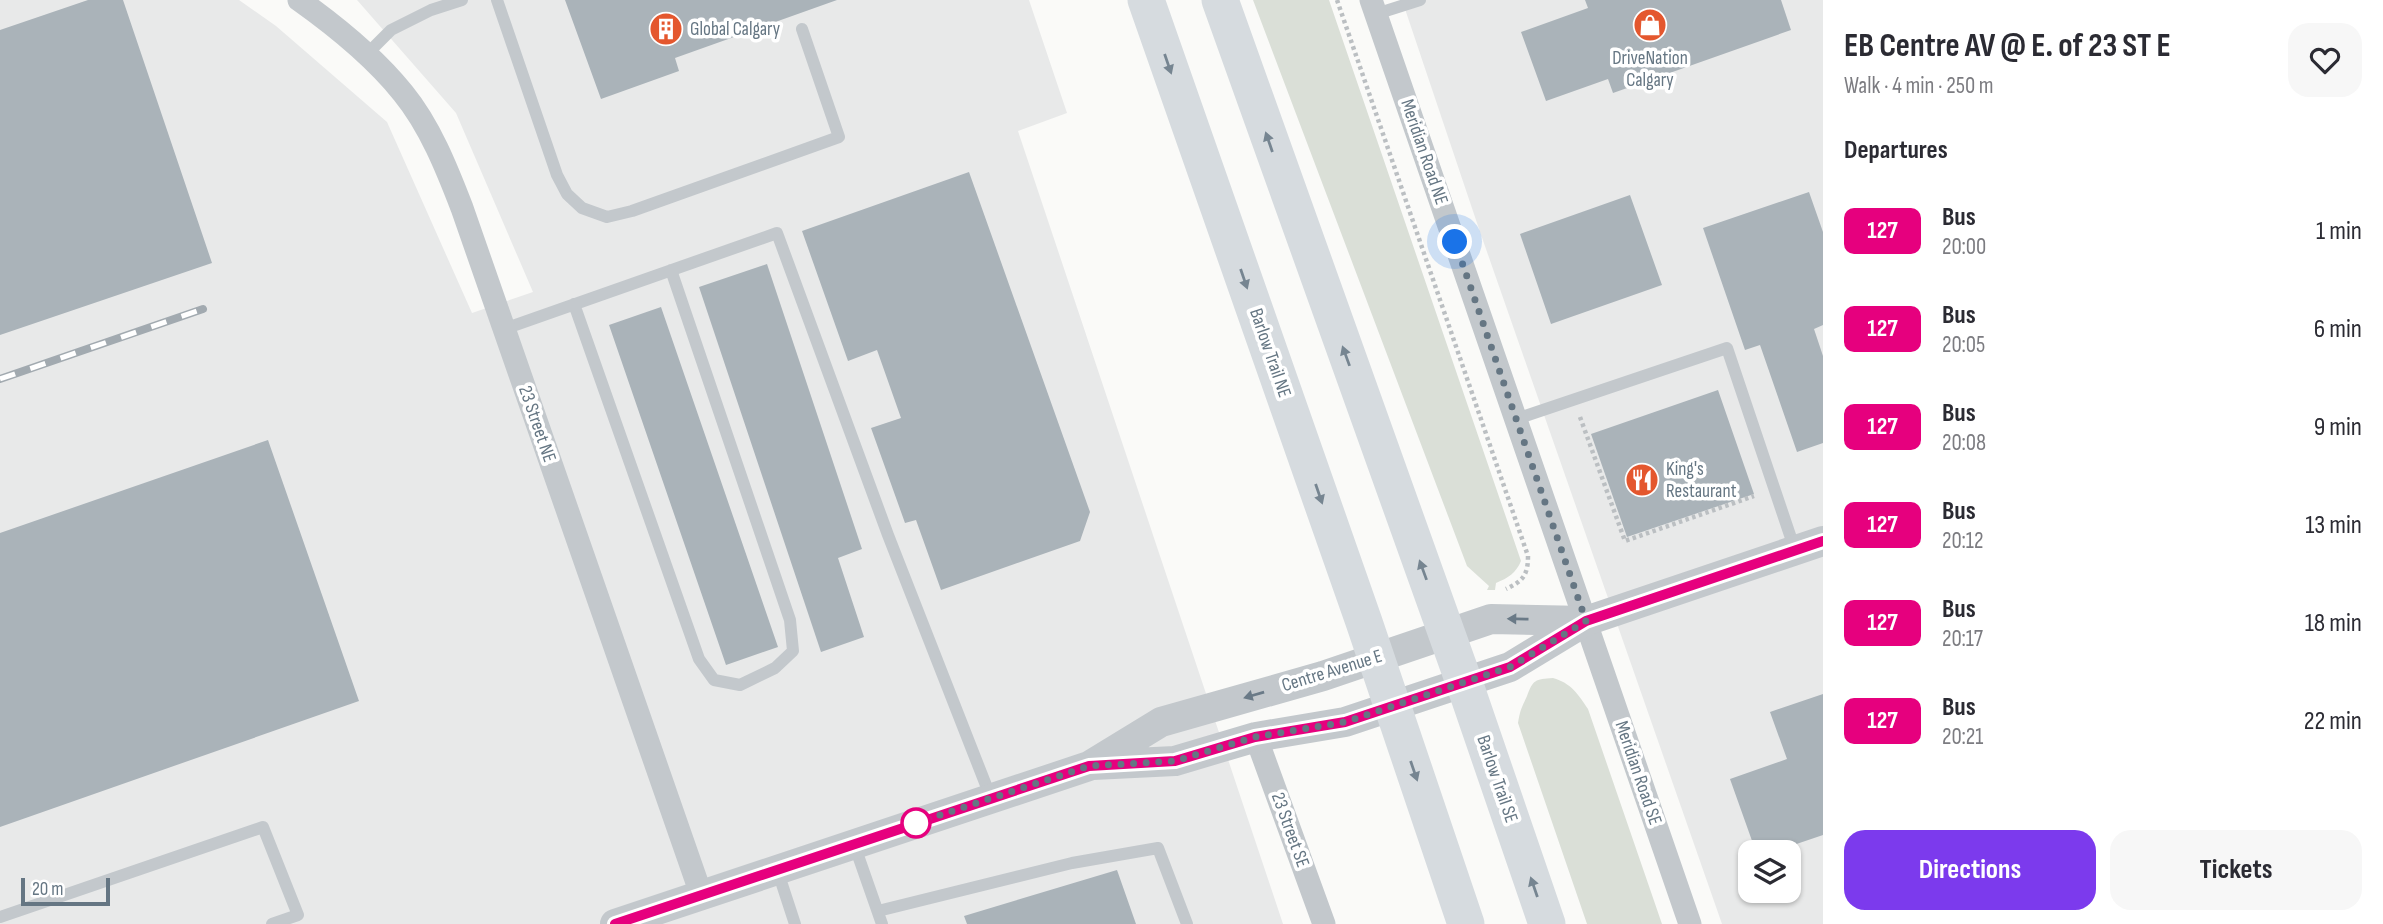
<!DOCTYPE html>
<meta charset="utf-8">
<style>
body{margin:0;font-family:"Sofia Sans Condensed",sans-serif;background:#f7f7f7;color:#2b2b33;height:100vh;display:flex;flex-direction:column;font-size:26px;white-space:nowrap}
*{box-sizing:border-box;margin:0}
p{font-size:23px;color:#7c7c81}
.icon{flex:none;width:38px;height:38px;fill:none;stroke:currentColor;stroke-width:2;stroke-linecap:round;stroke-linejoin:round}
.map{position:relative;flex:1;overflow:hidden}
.panel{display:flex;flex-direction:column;background:#fff;width:560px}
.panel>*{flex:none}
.badge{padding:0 14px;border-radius:10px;font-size:24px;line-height:46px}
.tools{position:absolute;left:1738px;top:840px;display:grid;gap:14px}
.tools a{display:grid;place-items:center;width:63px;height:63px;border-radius:14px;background:#fff;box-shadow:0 2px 5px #0004;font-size:35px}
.scale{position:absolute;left:21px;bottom:18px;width:89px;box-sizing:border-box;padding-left:7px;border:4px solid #657683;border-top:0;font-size:19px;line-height:24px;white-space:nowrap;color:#657683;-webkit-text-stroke:5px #fff;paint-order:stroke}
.you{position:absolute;width:35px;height:35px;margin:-18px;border:5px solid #fff;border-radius:50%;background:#1a73e8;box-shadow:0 0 0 10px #1a73e833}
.map>.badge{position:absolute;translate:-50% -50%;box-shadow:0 0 0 4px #fff}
h2{padding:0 21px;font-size:26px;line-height:63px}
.round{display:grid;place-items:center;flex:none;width:74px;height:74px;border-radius:21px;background:#f7f7f7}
.headline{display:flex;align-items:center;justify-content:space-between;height:119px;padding:0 21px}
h1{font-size:33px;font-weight:700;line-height:52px}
.button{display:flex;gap:14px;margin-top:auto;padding:14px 21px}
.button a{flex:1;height:80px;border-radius:21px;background:#7c3aed;color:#fff;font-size:28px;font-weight:700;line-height:80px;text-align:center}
.button a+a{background:#f7f7f7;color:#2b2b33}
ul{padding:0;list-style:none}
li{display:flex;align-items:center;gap:21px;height:98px;padding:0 21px}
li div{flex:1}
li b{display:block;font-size:26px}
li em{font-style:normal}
li .badge{min-width:77px;font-weight:700;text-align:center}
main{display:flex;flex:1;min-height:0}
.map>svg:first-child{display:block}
</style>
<main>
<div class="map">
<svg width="1823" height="924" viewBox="0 0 1823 924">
<rect width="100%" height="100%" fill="#fafaf8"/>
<path fill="#e8e9e9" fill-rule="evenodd" d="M 0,0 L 239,0 L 276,26 L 387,122 L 472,313 L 533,292 L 456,113 L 357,0 L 1029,0 L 1067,113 L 1018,131 L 1283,924 L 0,924 Z
M 1402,0 L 1823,0 L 1823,924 L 1722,924 L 1479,229 ZM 1750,852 L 1788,852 L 1788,891 L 1750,891 Z"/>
<path fill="#dadfd7" d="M 1253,0 L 1329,0 L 1521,561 C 1516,573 1508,578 1496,583 L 1495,590 L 1487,590 L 1489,586 L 1467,566 Z
M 1553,678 C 1571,683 1578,694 1588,709 L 1662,924 L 1587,924 L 1518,723 C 1520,710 1522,707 1527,696 C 1533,680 1535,679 1553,678 Z"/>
<path fill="#aab3b9" d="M 88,0 L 123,0 L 212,263 L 0,335 L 0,30 Z
M 565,0 L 837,0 L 675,58 L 679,71 L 601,99 Z
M 1585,0 L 1781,0 L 1791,30 L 1613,93 L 1608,79 L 1546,101 L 1521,32 L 1588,8 Z
M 969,172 L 1090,512 L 1080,541 L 941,590 L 916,520 L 905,523 L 871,428 L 901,418 L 877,350 L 848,361 L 802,231 Z
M 1809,192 L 1823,232 L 1823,325 L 1814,329 L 1823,356 L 1823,443 L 1797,452 L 1760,345 L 1745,350 L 1703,228 Z
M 1630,195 L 1662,285 L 1551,324 L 1520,234 Z
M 767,264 L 862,549 L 838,558 L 864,637 L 821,652 L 699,287 Z
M 661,307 L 778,647 L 726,665 L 609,325 Z
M 1718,390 L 1754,494 L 1627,537 L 1591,434 Z
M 268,440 L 359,701 L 0,827 L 0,533 Z
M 1823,694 L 1823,835 L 1773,852 L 1756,852 L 1730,779 L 1787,759 L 1770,712 Z
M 1117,870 L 1136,924 L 967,924 L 964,916 Z"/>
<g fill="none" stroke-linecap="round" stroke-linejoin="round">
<path stroke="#bbbfc2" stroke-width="4.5" stroke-dasharray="3.5 3.5" stroke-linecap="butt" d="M 1337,0 L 1528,556 C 1528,575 1523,581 1506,589
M 1580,417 L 1625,541 L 1754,496"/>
<path stroke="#c3c8cc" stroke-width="12" d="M 497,0 L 557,175 L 567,194 L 582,208 L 607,217 L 632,211 L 839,137 L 802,29
M 1376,14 L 1420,0
M 367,54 L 391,30 L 431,10 L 462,0
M 574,304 L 699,659 L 714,680 L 740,685 L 775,668 L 793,651 L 790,620 L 671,270
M 504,329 L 777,233 L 888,535 L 991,798
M 1516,419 L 1727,348 L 1795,550
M 854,844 L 882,924
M 777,869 L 795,924
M 878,911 L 1072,863 L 1158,848 L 1187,924
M 0,917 L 263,827 L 298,915 L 272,924"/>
<path stroke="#c3c8cc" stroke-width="23" d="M 299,0 C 337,27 374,57 403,93 C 430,126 447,169 462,208 L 701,894
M 1371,0 L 1690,924
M 1256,737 L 1324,924"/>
<path stroke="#c3c8cc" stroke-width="30" d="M 1093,765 L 1175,761 L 1256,737 L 1345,722 L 1510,667 L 1586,621 L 1823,541
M 615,924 L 1089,766 L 1161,722 L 1323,676 L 1491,619 L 1586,621"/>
<path stroke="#d6dbdf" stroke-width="37" d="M 1146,0 L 1364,622 L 1466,924
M 1220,0 L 1464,682 L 1547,924"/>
<defs>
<path id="rail" d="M 0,379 L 203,309"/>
</defs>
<use href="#rail" stroke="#a2aab0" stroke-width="8"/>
<use href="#rail" stroke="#fff" stroke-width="5" stroke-dasharray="16" stroke-linecap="butt"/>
</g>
<defs><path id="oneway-solid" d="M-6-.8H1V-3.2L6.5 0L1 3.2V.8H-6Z" transform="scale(1.75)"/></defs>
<g fill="#768591">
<use href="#oneway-solid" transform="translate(1168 64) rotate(71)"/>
<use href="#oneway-solid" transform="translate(1269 142) rotate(-109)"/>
<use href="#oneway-solid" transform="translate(1244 279) rotate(71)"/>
<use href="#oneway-solid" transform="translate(1346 356) rotate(-110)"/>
<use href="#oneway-solid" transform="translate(1319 494) rotate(71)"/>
<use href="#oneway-solid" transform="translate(1423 570) rotate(-110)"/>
<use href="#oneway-solid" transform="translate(1414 771) rotate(71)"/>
<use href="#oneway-solid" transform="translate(1534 887) rotate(-109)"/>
</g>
<g fill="#6a7a87">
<use href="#oneway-solid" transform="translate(1518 619) rotate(-179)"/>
<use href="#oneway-solid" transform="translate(1254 695) rotate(164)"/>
</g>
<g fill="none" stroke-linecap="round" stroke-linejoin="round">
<defs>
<path id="line" d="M 615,924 L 1089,766 L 1175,761 L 1255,737 L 1345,722 L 1510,667 L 1586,621 L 1823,541"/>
</defs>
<use href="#line" stroke="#fff" stroke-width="16"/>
<use href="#line" stroke="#e6007e" stroke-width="10"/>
<path stroke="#657683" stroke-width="7" stroke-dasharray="0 12.6" d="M 916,823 L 1089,766 L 1175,761 L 1255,737 L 1345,722 L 1510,667 L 1586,621 L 1455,242"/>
</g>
<defs>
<symbol id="shop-disc" viewBox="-11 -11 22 22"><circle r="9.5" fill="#e4572e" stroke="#fff"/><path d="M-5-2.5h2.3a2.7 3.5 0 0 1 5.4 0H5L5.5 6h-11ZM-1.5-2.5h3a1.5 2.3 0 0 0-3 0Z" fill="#fff"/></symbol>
<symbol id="building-disc" viewBox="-11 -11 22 22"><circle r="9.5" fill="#e4572e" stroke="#fff"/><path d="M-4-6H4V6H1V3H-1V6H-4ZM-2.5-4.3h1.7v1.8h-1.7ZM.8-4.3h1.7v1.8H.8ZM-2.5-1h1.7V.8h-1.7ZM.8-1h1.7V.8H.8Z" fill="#fff"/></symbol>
<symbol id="restaurant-disc" viewBox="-11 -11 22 22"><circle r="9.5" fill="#e4572e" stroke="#fff"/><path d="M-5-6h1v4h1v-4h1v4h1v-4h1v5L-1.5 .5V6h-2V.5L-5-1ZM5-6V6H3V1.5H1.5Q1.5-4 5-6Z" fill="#fff"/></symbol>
</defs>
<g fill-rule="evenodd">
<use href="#shop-disc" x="1631" y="6" width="38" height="38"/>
<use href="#building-disc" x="647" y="10" width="38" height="38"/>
<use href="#restaurant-disc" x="1623" y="461" width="38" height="38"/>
</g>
<circle fill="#fff" stroke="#e6007e" stroke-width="3.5" cx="916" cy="823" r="14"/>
<g text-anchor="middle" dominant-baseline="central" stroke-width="7" stroke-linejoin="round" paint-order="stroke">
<g font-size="19" fill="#657683" stroke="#fff" text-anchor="start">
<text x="690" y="29">Global Calgary</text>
<text x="1650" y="58" text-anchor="middle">DriveNation<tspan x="1650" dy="22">Calgary</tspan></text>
<text x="1666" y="469">King's<tspan x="1666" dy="22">Restaurant</tspan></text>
</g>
<g font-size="19" fill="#657683" stroke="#fff">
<text transform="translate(1424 152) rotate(71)">Meridian Road NE</text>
<text transform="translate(1270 353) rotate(71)">Barlow Trail NE</text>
<text transform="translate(537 424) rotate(71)">23 Street NE</text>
<text transform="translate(1332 671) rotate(-17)">Centre Avenue E</text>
<text transform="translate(1638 773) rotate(71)">Meridian Road SE</text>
<text transform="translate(1497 779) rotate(71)">Barlow Trail SE</text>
<text transform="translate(1290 830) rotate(70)">23 Street SE</text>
</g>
</g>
</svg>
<div class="tools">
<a><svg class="icon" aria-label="layers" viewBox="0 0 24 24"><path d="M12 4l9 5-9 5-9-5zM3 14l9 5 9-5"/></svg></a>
</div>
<div class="scale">20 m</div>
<div class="you" style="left:1455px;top:242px"></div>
</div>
<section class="panel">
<div class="headline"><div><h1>EB Centre AV @ E. of 23 ST E</h1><p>Walk · 4 min · 250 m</p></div><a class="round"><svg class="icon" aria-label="heart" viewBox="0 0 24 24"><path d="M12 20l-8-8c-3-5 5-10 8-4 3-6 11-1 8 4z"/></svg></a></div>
<h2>Departures</h2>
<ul>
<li><span class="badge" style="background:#e6007e;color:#fff">127</span><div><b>Bus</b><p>20:00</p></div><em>1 min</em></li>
<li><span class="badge" style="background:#e6007e;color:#fff">127</span><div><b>Bus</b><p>20:05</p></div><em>6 min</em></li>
<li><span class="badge" style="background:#e6007e;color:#fff">127</span><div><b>Bus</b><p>20:08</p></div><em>9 min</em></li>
<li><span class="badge" style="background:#e6007e;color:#fff">127</span><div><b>Bus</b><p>20:12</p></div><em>13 min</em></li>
<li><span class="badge" style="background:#e6007e;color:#fff">127</span><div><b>Bus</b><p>20:17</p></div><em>18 min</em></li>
<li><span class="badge" style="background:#e6007e;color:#fff">127</span><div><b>Bus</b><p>20:21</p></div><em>22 min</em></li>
</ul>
<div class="button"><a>Directions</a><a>Tickets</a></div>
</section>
</main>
